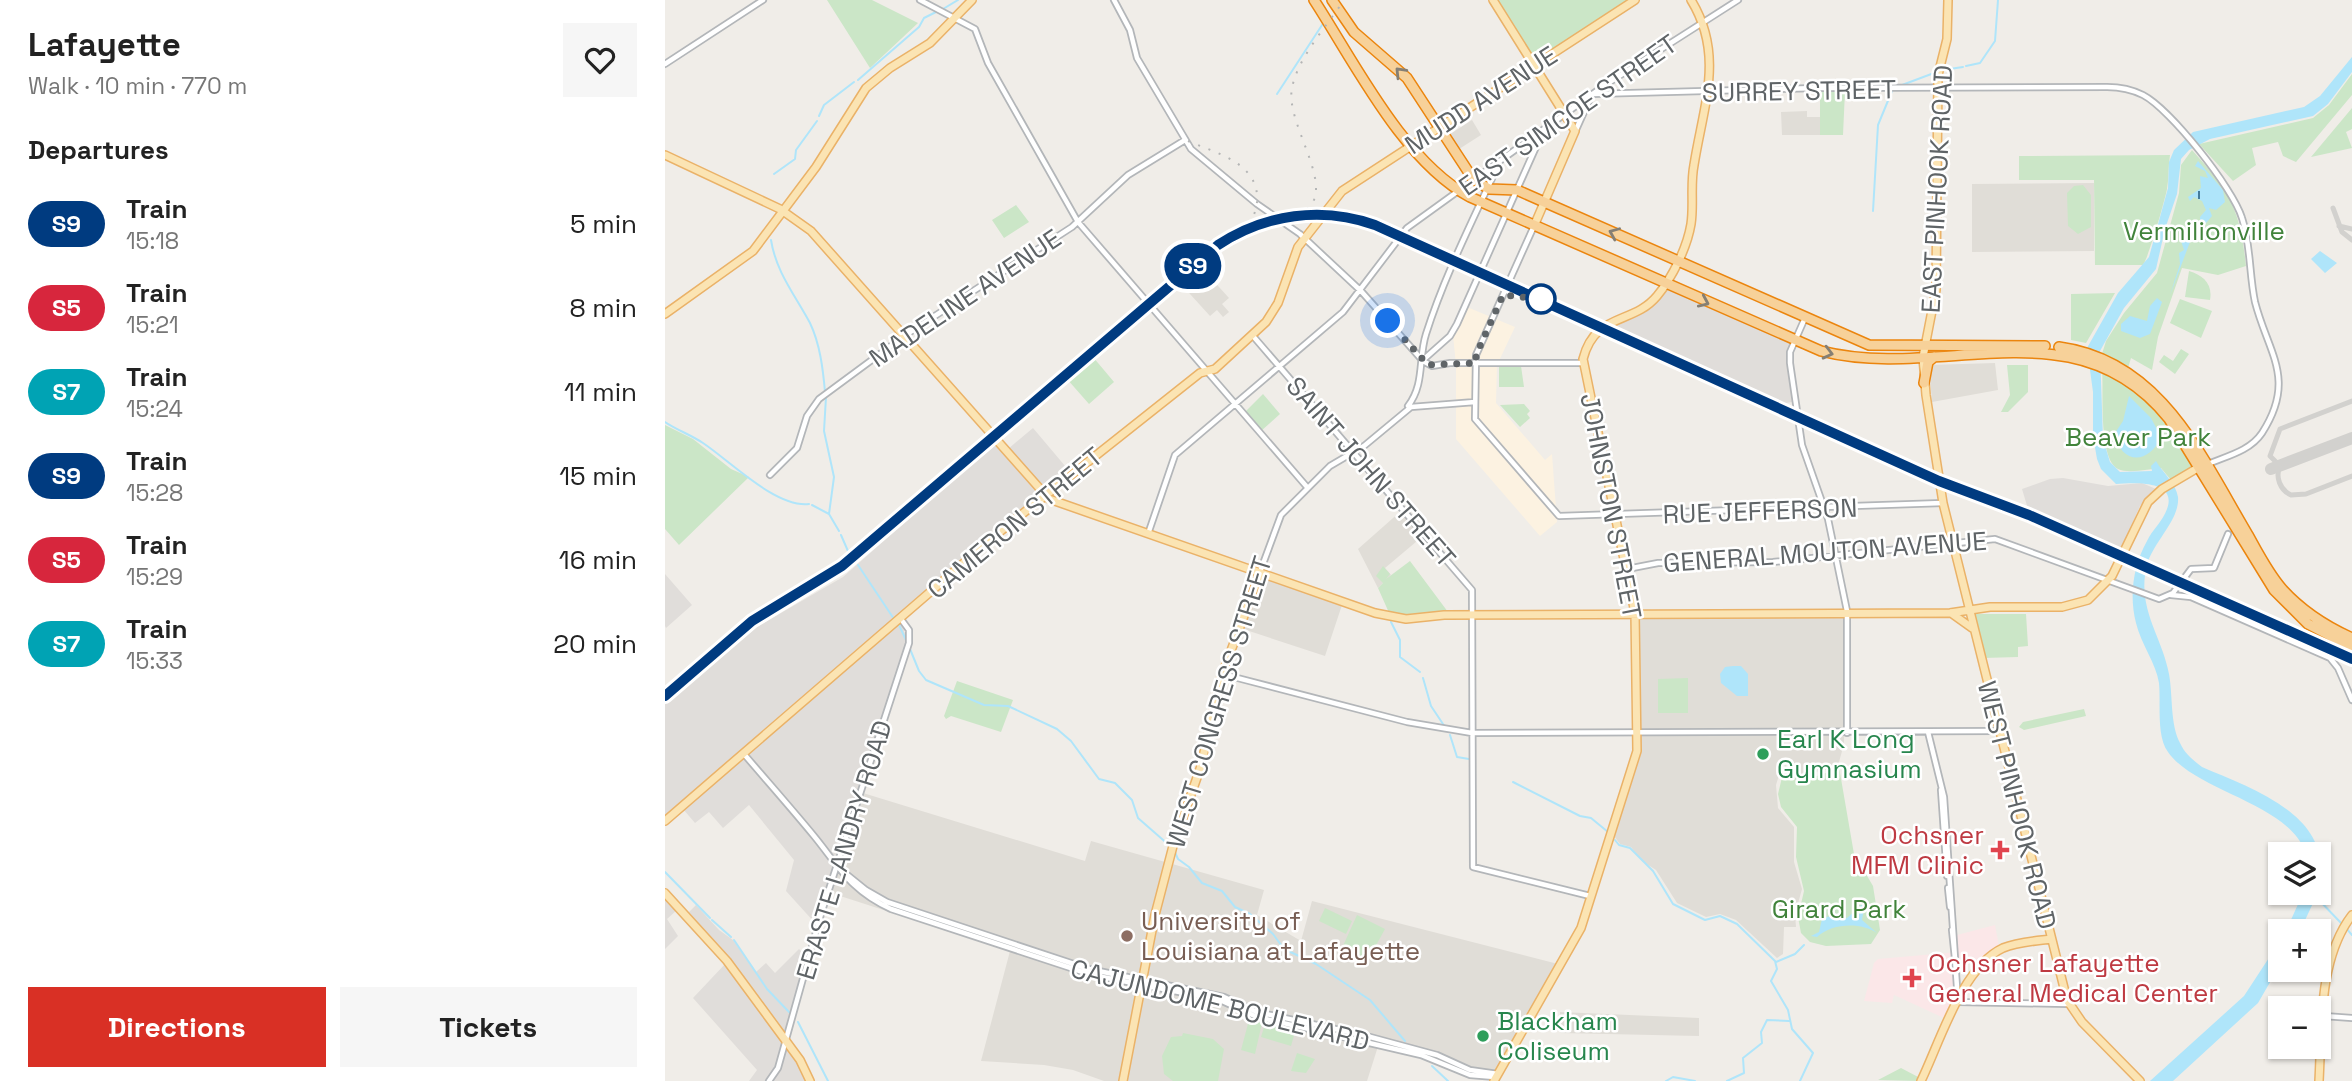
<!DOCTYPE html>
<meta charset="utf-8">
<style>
body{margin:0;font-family:"Space Grotesk",sans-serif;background:#f6f6f6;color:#222;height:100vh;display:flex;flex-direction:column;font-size:26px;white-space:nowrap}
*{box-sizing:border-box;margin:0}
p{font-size:23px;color:#767676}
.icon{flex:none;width:38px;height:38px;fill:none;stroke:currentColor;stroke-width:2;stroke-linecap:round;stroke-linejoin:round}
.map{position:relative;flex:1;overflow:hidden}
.panel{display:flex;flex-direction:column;background:#fff;width:665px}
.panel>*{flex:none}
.badge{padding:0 14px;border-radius:23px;font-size:24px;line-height:46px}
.buttons{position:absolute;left:1603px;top:842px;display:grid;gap:14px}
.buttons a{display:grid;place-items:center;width:63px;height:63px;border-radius:0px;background:#fff;box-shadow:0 2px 5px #0004;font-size:35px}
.you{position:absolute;width:35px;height:35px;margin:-18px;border:5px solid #fff;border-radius:50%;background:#1a73e8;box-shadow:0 0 0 10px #1a73e833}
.map>.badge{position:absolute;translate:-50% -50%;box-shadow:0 0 0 4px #fff}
h2{padding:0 28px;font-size:26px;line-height:63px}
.round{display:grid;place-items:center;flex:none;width:74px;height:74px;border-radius:0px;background:#f6f6f6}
.overview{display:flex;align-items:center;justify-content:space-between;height:119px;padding:0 28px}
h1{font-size:33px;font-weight:800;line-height:52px}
.cta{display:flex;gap:14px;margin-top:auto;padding:14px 28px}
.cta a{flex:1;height:80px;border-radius:0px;background:#d93025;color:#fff;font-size:28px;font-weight:800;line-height:80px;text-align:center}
.cta a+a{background:#f6f6f6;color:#222}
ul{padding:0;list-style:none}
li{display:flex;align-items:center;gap:21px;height:84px;padding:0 28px}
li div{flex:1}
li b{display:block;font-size:26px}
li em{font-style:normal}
li .badge{min-width:77px;font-weight:700;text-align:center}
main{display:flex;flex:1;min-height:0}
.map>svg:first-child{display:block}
</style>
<main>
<section class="panel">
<div class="overview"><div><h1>Lafayette</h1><p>Walk · 10 min · 770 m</p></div><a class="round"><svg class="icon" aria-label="heart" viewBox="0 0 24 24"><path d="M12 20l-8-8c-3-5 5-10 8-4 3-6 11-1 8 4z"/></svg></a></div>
<h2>Departures</h2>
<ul>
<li><span class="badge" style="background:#003b80;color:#fff">S9</span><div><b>Train</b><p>15:18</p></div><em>5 min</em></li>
<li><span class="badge" style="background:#d7263d;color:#fff">S5</span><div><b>Train</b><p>15:21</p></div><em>8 min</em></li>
<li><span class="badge" style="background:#00a3b4;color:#fff">S7</span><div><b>Train</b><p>15:24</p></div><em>11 min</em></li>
<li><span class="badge" style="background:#003b80;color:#fff">S9</span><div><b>Train</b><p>15:28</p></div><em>15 min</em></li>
<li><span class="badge" style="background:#d7263d;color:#fff">S5</span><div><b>Train</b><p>15:29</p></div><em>16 min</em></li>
<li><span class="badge" style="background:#00a3b4;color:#fff">S7</span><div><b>Train</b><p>15:33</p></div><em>20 min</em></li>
</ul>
<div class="cta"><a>Directions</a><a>Tickets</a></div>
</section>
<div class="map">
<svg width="1687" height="1081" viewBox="0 0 1687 1081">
<rect width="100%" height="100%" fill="#f0ede8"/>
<path fill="#fcf2e1" d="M 802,307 L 850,327 L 832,365 L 831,403 L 880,460 L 887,454 L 892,522 L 875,536 L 791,439 L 791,365 L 788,335 Z"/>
<path fill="#e0ddda" d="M 1001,287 L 1126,343 L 1122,357 L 1127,402 L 1108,405 L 943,327 L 963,317 Z
M 368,428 L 406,473 L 235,618 L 242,640 L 150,923 L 121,891 L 129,860 L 84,805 L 58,828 L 44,812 L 30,823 L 18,809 L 0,824 L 0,698 L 66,642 L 178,577 L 334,439 L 343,449 Z
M 1398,478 L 1443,486 L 1477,483 L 1491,489 L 1475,506 L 1456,549 L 1363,509 L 1357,489 L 1385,479 Z
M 0,574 L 27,605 L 1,628 L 0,626 Z
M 0,897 L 12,910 L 2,919 L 13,936 L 0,949 Z
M 31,905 L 54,930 L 68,940 L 91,972 L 101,963 L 110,973 L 134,949 L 143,958 L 121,1041 L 144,1081 L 84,1081 L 92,1070 L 28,998 L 61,963 L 21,915 Z"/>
<path fill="#e0ddd7" d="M 1142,111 L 1142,117 L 1155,117 L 1155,135 L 1117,135 L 1116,112 Z
M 807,120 L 816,135 L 791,151 L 782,136 Z
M 1429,183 L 1429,251 L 1307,252 L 1307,184 Z
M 535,266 L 564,298 L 557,304 L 564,312 L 558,317 L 552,310 L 545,316 L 515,283 Z
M 1330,363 L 1333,390 L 1267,402 L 1264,365 Z
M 736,511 L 758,536 L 720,568 L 726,575 L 713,588 L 693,549 Z
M 599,578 L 677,605 L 660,656 L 578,629 Z
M 973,617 L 1180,617 L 1179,744 L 1174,762 L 1164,769 L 1138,775 L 1130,772 L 1124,762 L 1118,762 L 1111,785 L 1113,808 L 1129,827 L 1129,862 L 1137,889 L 1130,914 L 1131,927 L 1119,927 L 1118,954 L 1112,958 L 1071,920 L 1055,914 L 1041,917 L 1012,903 L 991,870 L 977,861 L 966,847 L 955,844 L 949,836 L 973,757 Z
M 198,793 L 420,861 L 426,841 L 599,890 L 592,915 L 636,941 L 647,901 L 893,964 L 830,1071 L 806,1068 L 781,1056 L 716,1037 L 702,1081 L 439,1081 L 408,1070 L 379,1065 L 316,1061 L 345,951 L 166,893 Z
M 895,1012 L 1034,1018 L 1034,1036 L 895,1033 Z"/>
<path fill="#fbe7e8" d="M 1330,925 L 1334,946 L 1310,967 L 1308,958 L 1288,962 L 1291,999 L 1281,1019 L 1229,995 L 1227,1003 L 1199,1001 L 1209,963 L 1213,959 L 1293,952 L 1292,935 Z"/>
<path fill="#cbe6c7" d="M 162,0 L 207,0 L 253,23 L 205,68 Z
M 832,0 L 965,0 L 869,63 Z
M 1687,74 L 1687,95 L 1631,162 L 1618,156 L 1613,142 L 1587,148 L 1591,165 L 1568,181 L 1534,144 L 1648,118 L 1664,105 Z
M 1155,91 L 1180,91 L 1178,135 L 1155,135 Z
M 1687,108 L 1687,129 L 1681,132 L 1687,148 L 1646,157 Z
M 1527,150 C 1565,192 1575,208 1581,266 L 1553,275 L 1517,268 L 1493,337 L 1487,370 L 1466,358 L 1463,368 L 1437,354 L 1441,341 L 1459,313 L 1492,273 L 1514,193 L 1516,165 Z
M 1505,155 C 1503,167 1504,178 1502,189 C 1500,200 1483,259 1478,265 L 1430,265 L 1429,180 L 1354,180 L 1354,156 Z
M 1418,185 L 1426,195 L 1426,227 L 1413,234 L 1403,226 L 1402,193 L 1409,186 Z
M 351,205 L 364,222 L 339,238 L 327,220 Z
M 1524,271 C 1538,275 1548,284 1545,300 L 1520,297 Z
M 1450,293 L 1421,343 L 1406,340 L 1406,294 Z
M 1515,299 L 1547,311 L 1536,338 L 1505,323 Z
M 1516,349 L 1524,354 L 1510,374 L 1494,362 L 1499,355 L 1508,361 Z
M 428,357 L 449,382 L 424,404 L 402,379 Z
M 1342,365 L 1363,365 L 1363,392 L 1343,412 L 1336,412 L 1345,395 Z
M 834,366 L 856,366 L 859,387 L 834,387 Z
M 1437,369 C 1479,393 1503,424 1528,464 L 1526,467 L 1506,480 L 1496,468 C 1485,469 1463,474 1453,469 C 1433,458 1439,391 1437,369 Z
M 598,394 L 615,414 L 596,431 L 580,412 Z
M 859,404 L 865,411 L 862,414 L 865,418 L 855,427 L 835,405 Z
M 0,425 L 28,439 L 66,469 L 84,477 L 14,545 L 0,529 Z
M 745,561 L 783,612 L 746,617 L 725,615 L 713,588 L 718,583 L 711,576 L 718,566 L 725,574 L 721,579 Z
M 1308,614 L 1361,614 L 1363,646 L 1353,647 L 1353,657 L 1318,658 Z
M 1023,678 L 1023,713 L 993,713 L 993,679 Z
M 292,681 L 348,700 L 336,732 L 286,716 L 281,719 L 279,716 Z
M 1419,709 L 1421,716 L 1359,730 L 1354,727 L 1358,722 Z
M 1120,765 C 1136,784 1154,777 1174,767 L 1189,854 L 1208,886 L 1215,930 L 1206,944 L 1161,946 L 1145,942 L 1136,933 L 1133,917 L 1139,891 L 1131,857 L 1132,827 L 1116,807 L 1113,794 Z
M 660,908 L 687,921 L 681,934 L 654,921 Z
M 692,915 L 720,929 L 703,960 L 677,948 Z
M 584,1020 L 597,1023 L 590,1054 L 576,1050 Z
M 600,1024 L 630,1032 L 626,1046 L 596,1037 Z
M 518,1033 L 548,1039 L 559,1049 L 553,1081 L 508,1081 L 499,1074 L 497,1056 L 506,1037 L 517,1036 Z
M 632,1053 L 650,1059 L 641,1073 L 626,1071 Z
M 1236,1068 L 1255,1078 L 1254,1081 L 1213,1080 Z"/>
<path fill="#afe5fa" d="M 1687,57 L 1687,72 L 1663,104 L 1648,116 L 1545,139 L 1524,150 L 1516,159 L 1512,194 L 1500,229 L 1491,269 L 1459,308 L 1435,351 L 1438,439 L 1445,462 L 1455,472 L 1487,471 L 1486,466 L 1491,461 C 1497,472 1511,483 1513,497 C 1515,520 1488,542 1482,565 C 1471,608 1497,636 1504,674 C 1508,696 1505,724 1515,743 C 1520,754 1528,760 1537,767 C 1583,787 1666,814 1654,878 L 1654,854 L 1641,854 C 1625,803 1531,792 1503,752 C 1491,736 1496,703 1494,683 C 1491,663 1476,644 1471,623 C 1464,596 1468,566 1482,541 C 1487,530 1498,521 1502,509 C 1513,479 1467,483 1451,484 L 1436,469 L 1432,459 L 1428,436 L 1428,392 L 1422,348 L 1453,293 L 1484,257 L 1503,188 L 1504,162 L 1509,150 L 1528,132 L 1639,107 L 1655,96 Z
M 1533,161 L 1558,190 L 1560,202 L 1551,210 L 1544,208 L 1547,216 L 1525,242 L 1505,295 L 1515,264 L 1514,253 L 1519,250 L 1516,241 L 1524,228 L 1535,228 L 1535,217 L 1541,210 L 1537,201 L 1529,197 L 1525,201 L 1523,197 L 1536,188 L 1535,176 L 1543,178 L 1540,171 L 1530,166 Z
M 1655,251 L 1672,263 L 1660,273 L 1646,259 Z
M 1492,298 L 1497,302 L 1485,334 L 1475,338 L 1456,331 L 1456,324 L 1465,316 L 1482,321 L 1485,306 Z
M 1464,396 L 1486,418 L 1496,437 C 1484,465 1455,465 1450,433 L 1458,421 Z
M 1068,666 L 1076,666 L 1083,674 L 1083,696 L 1072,696 L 1056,683 L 1055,674 L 1060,667 Z
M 1638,893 L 1651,893 L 1654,900 L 1649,901 L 1635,931 L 1621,931 Z
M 1200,902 L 1197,920 L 1212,933 C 1196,922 1167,923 1152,937 L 1146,936 L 1154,932 L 1157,919 L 1165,916 L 1182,918 Z
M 1615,941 L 1615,965 L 1593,1003 L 1508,1081 L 1485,1081 L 1579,996 Z"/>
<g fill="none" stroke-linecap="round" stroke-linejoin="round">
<path stroke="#afe5fa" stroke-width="2" d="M 278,9 L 293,0
M 1301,66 L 1315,63 L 1330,41 L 1333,0
M 1278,70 L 1298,67
M 193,80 L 254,27 L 259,18 L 271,12
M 1237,85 L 1269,73
M 612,94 L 659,22
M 154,116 L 159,105 L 189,82
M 109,174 L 130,159 L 131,150 L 152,121
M 1208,211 L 1213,125 L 1227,91
M 106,240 C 111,272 130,295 145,323 C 155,344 158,369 160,392
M 161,397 L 159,431 L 169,477 L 164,514 L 174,531
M 0,422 C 12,430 26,435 38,443 C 65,461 111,508 144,504
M 147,505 L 164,514
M 176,535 L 186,558
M 193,565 L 229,619
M 726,622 L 735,640 L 735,657 L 755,672
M 234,625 L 241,640
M 245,649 L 254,671 L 261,680 L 319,705 L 343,706 L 392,729 L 406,741 L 434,779 L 450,783 L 467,800 L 473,818 L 505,846
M 758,678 L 766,706 L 780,727
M 785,735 L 792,757 L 804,759
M 848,782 L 915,816 L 926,818 L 943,832
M 950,840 L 954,845 L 965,848 L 988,871 L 1008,904 L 1040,920 L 1055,916 L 1072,924 L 1110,961 L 1112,969 L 1106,981 L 1123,1010 L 1127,1029 L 1148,1053 L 1135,1081
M 509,850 L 513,859 L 524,867 L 537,883 L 557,891 L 570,907 L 585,914 L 608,934 L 619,949 L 651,964 L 705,1000 L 740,1041
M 0,872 L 45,918
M 1652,898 L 1677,924
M 47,920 L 66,937
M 1681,928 L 1687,935
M 69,940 L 102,989 L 125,1013
M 1111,962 L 1130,954 L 1139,945
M 133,1022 L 163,1081
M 767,1066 L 783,1081
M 1001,1081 L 1008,1077 L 1030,1081
M 1062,1081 L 1079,1073 L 1078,1058 L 1097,1043 L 1096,1032 L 1102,1020 L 1124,1021"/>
<path stroke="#447b9b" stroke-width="2" stroke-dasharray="9 7" stroke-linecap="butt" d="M 1534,191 L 1534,199"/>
<path stroke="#d2d1ce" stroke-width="5" d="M 1668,208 L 1677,232 L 1687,240
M 1674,226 L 1687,229
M 1687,401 L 1615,429 L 1605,456 L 1615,466 C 1610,477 1615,490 1626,495 L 1641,494 L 1687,476
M 1682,440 L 1687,435"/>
<path stroke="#d2d1ce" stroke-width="12" d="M 1606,469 L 1687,438"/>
<defs>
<path id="minor" d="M 255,0 L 310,29 L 323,63 L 413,222 L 642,487
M 449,0 L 465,30 L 472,58 L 526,149 L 592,204 L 635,234 L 696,291 L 758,361 L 767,366 L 785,363 L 917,363
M 0,64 L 98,0
M 910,132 L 927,94 L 1154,88 L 1442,87 C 1454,87 1466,89 1478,95 C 1505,109 1568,188 1577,218 C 1586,245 1584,274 1590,302 C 1603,353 1632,379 1597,433 C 1585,451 1562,456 1543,464
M 869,226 L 811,355 L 810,419 L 894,516 L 1278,503
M 1140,318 L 1125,352 L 1125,363 L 1137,445 L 1163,519 L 1182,611 L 1182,733
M 588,336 L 807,590 L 808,867 L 925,896
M 758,360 L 785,336 L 792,324 L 879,129
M 743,406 C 760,384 753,359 761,334 C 780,274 809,218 835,161
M 105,475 L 132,448 L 142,416 L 154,399 L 242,334 L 407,227 L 463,175 L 520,140
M 483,534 L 510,455 L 678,312 L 742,228 L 940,85 L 1073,0
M 962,569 L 993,563 L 1108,562 L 1330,539 L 1494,599 L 1508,593 L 1526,569 L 1549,568 L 1563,534
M 595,572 L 616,515 L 665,466 L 699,446 L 746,407 L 810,402
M 1506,595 L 1526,597 L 1665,658 L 1673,668 L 1687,700
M 557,674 L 742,722 L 807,733 L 1334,731
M 1263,732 L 1279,797 L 1293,1002 L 1403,1004
M 79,754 C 102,781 126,808 149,836 C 175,868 186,891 226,909 L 427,975 L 555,1000 L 592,1017 L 756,1055 L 805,1075 L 830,1077
M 1276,790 L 1282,876
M 175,869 L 201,890 L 222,902 L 424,969 L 559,997 L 592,1012 L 698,1035 L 772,1055 L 805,1070 L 833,1074
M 1283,888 L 1285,907
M 1287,930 L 1291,968
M 1659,1016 L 1687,1018
M 104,1081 L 113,1068 L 156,914 L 244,643 L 244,630 L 236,619"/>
<path id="major" d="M 828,0 L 910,131 L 869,226
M 1283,0 L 1282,39 L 1273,75 L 1271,290 L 1258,357 L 1261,395 L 1278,503 L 1402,1000 L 1417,1022 L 1475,1081
M 0,155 L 115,209 L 146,231 L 384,499 L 710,613 L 741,619 L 779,615 L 1285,613 L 1325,607 L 1397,607 L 1423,600 L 1447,576 L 1483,502 L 1497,489 L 1536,466
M 0,314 L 88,251 L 151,167 L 201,88 L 225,68 L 265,43 L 307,0
M 1286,613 L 1307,628
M 0,821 L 337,530 L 535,373 L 550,369 L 601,322 L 613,303 L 633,247 L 677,191 L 970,0
M 0,893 L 62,961 L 135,1060 L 145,1081
M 458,1081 L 490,915 L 508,846 L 536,766 L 555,680 L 595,573
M 829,1081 L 916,928 L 972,751 L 970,613 L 918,359 C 930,312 968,325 992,296 C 1007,278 1022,248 1026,224 C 1029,205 1025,185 1029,165 C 1038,107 1060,55 1026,0
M 1256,1081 C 1275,1042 1297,967 1338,948 C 1353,942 1370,941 1386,939
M 1654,1081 C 1657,1028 1653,959 1687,915"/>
<path id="highway" d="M 649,0 C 690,63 738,161 805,197 L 1156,351 C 1278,382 1410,302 1504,419 L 1609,590 L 1643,624 L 1687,647
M 667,0 L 689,32 L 742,78 L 808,179 L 824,189 L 852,190 L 1204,345 L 1380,346
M 1394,347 C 1496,361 1536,456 1583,535 C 1593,553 1603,573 1617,589 C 1637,611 1660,626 1687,638
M 1259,383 L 1263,362 L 1269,357"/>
</defs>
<use href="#minor" stroke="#b3b6b9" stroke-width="8"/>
<use href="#major" stroke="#eab268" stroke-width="10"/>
<use href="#highway" stroke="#eb850e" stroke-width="12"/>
<use href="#minor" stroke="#fff" stroke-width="4.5"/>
<use href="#major" stroke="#fbe4b3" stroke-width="7"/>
<use href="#highway" stroke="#f7d199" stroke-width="9"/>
<path stroke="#b4b5b5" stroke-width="2" stroke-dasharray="2 9" stroke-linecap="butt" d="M 523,141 C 551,153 595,163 592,202 C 591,213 586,223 577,230
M 632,214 C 681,198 619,126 627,88 C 633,57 662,26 679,0
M 0,696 L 87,621 L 177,566 L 553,245 C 601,214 657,206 710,225 L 1294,490 L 1364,515 L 1687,659"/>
</g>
<defs><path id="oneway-chevron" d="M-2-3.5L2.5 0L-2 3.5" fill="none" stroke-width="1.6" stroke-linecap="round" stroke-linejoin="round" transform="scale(1.75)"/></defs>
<g stroke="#857f74">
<use href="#oneway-chevron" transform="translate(735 72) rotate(-134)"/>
<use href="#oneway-chevron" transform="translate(949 233) rotate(-157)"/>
<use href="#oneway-chevron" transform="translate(1039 302) rotate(24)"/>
<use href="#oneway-chevron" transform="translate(1163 353) rotate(14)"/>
</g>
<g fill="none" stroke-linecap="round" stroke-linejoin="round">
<defs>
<path id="line" d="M 0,696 L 87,621 L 177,566 L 553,245 C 600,214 657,206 710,225 L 1274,481 L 1364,515 L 1687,659"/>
</defs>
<use href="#line" stroke="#fff" stroke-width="16"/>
<use href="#line" stroke="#003b80" stroke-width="10"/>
<path stroke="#5f6467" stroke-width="7" stroke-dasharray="0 12.6" d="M 723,321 L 763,365 L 811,363 L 811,355 L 838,295 L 876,299"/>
</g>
<circle fill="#fff" stroke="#003b80" stroke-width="3.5" cx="876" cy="299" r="14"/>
<g fill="#2e9e5b" stroke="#fff" stroke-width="2.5">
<circle cx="1098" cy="754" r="7"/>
<circle cx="818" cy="1036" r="7"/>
</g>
<g fill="#e0444e" stroke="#fff" stroke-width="2.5">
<path d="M1331.5 839.5h7v7h7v7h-7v7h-7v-7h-7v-7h7z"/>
<path d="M1243.5 967.5h7v7h7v7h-7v7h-7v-7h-7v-7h7z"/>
</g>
<circle fill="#8d6e63" stroke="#fff" stroke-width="2.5" cx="462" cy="936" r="7"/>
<g text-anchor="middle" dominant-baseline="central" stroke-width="5" stroke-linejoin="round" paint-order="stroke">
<g font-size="26" fill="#5f6467" stroke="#fff">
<text transform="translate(1134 91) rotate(-1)">SURREY STREET</text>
<text transform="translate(816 100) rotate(-33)">MUDD AVENUE</text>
<text transform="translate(903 115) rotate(-35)">EAST SIMCOE STREET</text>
<text transform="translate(1272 189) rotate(-87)">EAST PINHOOK ROAD</text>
<text transform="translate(300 298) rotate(-34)">MADELINE AVENUE</text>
<text transform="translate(706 472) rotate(49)">SAINT JOHN STREET</text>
<text transform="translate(946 506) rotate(79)">JOHNSTON STREET</text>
<text transform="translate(1095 511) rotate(-2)">RUE JEFFERSON</text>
<text transform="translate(350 523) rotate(-40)">CAMERON STREET</text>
<text transform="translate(1160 552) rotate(-4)">GENERAL MOUTON AVENUE</text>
<text transform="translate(554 702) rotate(-73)">WEST CONGRESS STREET</text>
<text transform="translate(1352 805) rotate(76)">WEST PINHOOK ROAD</text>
<text transform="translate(179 850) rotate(-73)">ERASTE LANDRY ROAD</text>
<text transform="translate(555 1005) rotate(14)">CAJUNDOME BOULEVARD</text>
</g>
<g font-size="26" fill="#41833b" stroke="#fff">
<text x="1539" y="231">Vermilionville</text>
<text x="1473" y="437">Beaver Park</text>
<text x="1174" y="909">Girard Park</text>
</g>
<g font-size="26" fill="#27864d" stroke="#fff" text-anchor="start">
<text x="1112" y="739">Earl K Long<tspan x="1112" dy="30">Gymnasium</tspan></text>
<text x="832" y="1021">Blackham<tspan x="832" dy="30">Coliseum</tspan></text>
</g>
<g font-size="26" fill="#be3a42" stroke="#fff" text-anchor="end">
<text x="1319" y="835">Ochsner<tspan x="1319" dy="30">MFM Clinic</tspan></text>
<text x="1263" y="963" text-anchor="start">Ochsner Lafayette<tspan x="1263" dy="30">General Medical Center</tspan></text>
</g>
<g font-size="26" fill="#785e54" stroke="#fff" text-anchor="start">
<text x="476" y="921">University of<tspan x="476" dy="30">Louisiana at Lafayette</tspan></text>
</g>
</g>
</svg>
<div class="buttons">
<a><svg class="icon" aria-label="layers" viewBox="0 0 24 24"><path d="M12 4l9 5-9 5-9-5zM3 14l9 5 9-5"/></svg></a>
<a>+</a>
<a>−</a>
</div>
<div class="you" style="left:723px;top:321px"></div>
<b class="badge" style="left:528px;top:266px;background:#003b80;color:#fff">S9</b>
</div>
</main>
